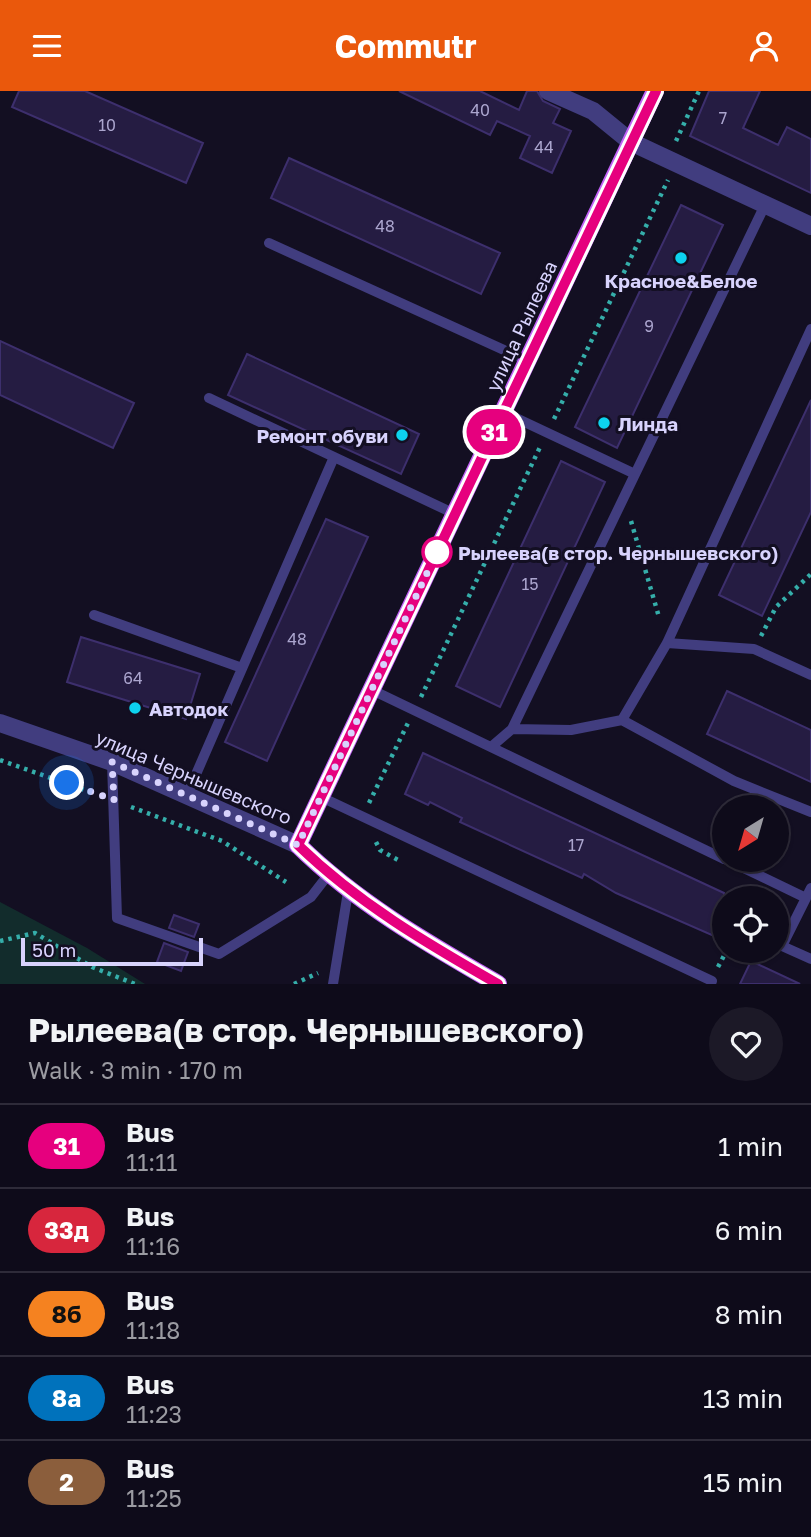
<!DOCTYPE html>
<meta charset="utf-8">
<style>
body{margin:0;font-family:"Golos Text",sans-serif;background:#1c1927;color:#f1f3f6;height:100vh;display:flex;flex-direction:column;font-size:26px;white-space:nowrap}
*{box-sizing:border-box;margin:0}
p{font-size:23px;color:#9b9ba2}
.icon{flex:none;width:38px;height:38px;fill:none;stroke:currentColor;stroke-width:2;stroke-linecap:round;stroke-linejoin:round}
.map{position:relative;height:893px;overflow:hidden}
.side{display:flex;flex-direction:column;background:#0e0b1a;flex:1}
.side>*{flex:none}
.badge{padding:0 14px;border-radius:23px;font-size:24px;line-height:46px}
.needle{width:46px;rotate:217deg}
.buttons{position:absolute;left:712px;top:704px;display:grid;gap:14px}
.buttons a{display:grid;place-items:center;width:77px;height:77px;border-radius:50%;background:#0e0b1a;box-shadow:0 2px 5px #0004,0 0 0 2px #2e2b39;font-size:35px}
.scale{position:absolute;left:21px;bottom:18px;width:182px;box-sizing:border-box;padding-left:7px;border:4px solid #d8d3fd;border-top:0;font-size:19px;line-height:24px;white-space:nowrap;color:#d8d3fd;-webkit-text-stroke:5px #130f22;paint-order:stroke}
.you{position:absolute;width:35px;height:35px;margin:-18px;border:5px solid #fff;border-radius:50%;background:#1a73e8;box-shadow:0 0 0 10px #1a73e833}
.map>.badge{position:absolute;translate:-50% -50%;box-shadow:0 0 0 4px #fff}
.round{display:grid;place-items:center;flex:none;width:74px;height:74px;border-radius:37px;background:#1c1927}
.summary{display:flex;align-items:center;justify-content:space-between;height:119px;padding:0 28px}
h1{font-size:33px;font-weight:700;line-height:52px}
ul{padding:0;list-style:none}
li{display:flex;align-items:center;gap:21px;height:84px;padding:0 28px;border-top:2px solid #2e2b39}
li div{flex:1}
li b{display:block;font-size:26px}
li em{font-style:normal}
li .badge{min-width:77px;font-weight:700;text-align:center}
header{display:flex;justify-content:space-between;align-items:center;height:91px;padding:0 28px;background:#ea580c;color:#fff;font-size:32px;font-weight:700}
.map>svg:first-child{display:block}
</style>
<header><svg class="icon" aria-label="menu" viewBox="0 0 24 24"><path d="M4 6h16M4 12h16M4 18h16"/></svg>Commutr<svg class="icon" aria-label="person" viewBox="0 0 24 24"><circle cx="12" cy="8" r="4"/><path d="M4 21q1-7 8-7t8 7"/></svg></header>
<div class="map">
<svg width="811" height="893" viewBox="0 0 811 893">
<rect width="100%" height="100%" fill="#130f22"/>
<path fill="#122c2c" d="M 0,811 L 87,857 L 145,893 L 0,893 Z"/>
<path fill="#251c42" stroke="#3d2f6d" stroke-width="2" d="M 19,0 L 85,0 L 203,52 L 186,92 L 12,16 Z
M 399,0 L 480,0 L 519,19 L 527,0 L 537,0 L 543,10 L 560,18 L 553,32 L 571,40 L 552,82 L 520,67 L 530,45 L 497,30 L 490,44 Z
M 709,0 L 760,0 L 743,37 L 778,54 L 787,36 L 811,48 L 811,102 L 690,45 Z
M 289,67 L 500,162 L 481,203 L 271,107 Z
M 681,114 L 723,134 L 617,357 L 575,336 Z
M 0,250 L 134,312 L 113,357 L 0,304 Z
M 247,263 L 419,343 L 401,383 L 228,304 Z
M 811,309 L 811,421 L 762,525 L 719,504 Z
M 561,370 L 605,391 L 500,616 L 456,595 Z
M 326,428 L 368,446 L 267,670 L 225,651 Z
M 81,546 L 200,583 L 186,628 L 67,591 Z
M 727,600 L 811,639 L 811,691 L 707,643 Z
M 423,662 L 724,802 L 724,823 L 714,845 L 616,802 L 584,783 L 582,787 L 460,731 L 462,727 L 430,711 L 428,714 L 405,703 Z
M 174,824 L 199,833 L 194,846 L 169,837 Z
M 164,852 L 188,861 L 181,880 L 157,871 Z
M 751,870 L 800,893 L 740,893 Z"/>
<g fill="none" stroke-linecap="round" stroke-linejoin="round">
<path stroke="#35aeaa" stroke-width="4.5" stroke-dasharray="3.5 5" stroke-linecap="butt" d="M 676,50 L 699,0
M 554,328 L 668,89
M 631,430 L 659,526
M 761,545 L 776,516 L 811,483
M 421,606 L 541,354
M 0,669 L 96,703
M 369,712 L 408,632
M 131,716 L 222,750 L 286,791
M 376,751 L 380,759 L 398,769
M 0,850 L 35,842 L 92,876 L 135,893
M 718,876 L 727,859
M 294,893 L 318,882"/>
<path stroke="#413d7f" stroke-width="10" d="M 269,152 L 528,270
M 209,307 L 455,423
M 503,321 L 635,383
M 94,524 L 242,577
M 667,552 L 754,558 L 811,584
M 372,599 L 724,768
M 622,629 L 667,552 L 811,238
M 512,638 L 765,114
M 491,656 L 512,638 L 571,639 L 622,629 L 734,690 L 811,721
M 112,671 L 117,827 L 219,863 L 311,806 L 328,784
M 187,704 L 334,366
M 321,706 L 712,890
M 725,768 L 806,807
M 811,797 L 782,855 L 811,868
M 333,893 L 348,801"/>
<path stroke="#413d7f" stroke-width="18" d="M 548,0 L 593,20 L 631,51 L 811,135"/>
<path stroke="#413d7f" stroke-width="18" d="M 0,632 L 112,671 L 298,754"/>
<path stroke="#c260f6" stroke-width="18" d="M 498,893 C 427,852 357,812 298,754 L 655,0"/>
</g>
<g fill="none" stroke-linecap="round" stroke-linejoin="round">
<defs>
<path id="line" d="M 498,893 C 426,852 358,812 298,754 L 656,0"/>
</defs>
<use href="#line" stroke="#fff" stroke-width="16"/>
<use href="#line" stroke="#e6007e" stroke-width="10"/>
<path stroke="#d8d3fd" stroke-width="7" stroke-dasharray="0 12.6" d="M 67,692 L 114,709 L 112,671 L 298,754 L 437,461"/>
</g>
<g fill="#0dd2ee" stroke="#130f22" stroke-width="2.5">
<circle cx="681" cy="167" r="7"/>
<circle cx="604" cy="332" r="7"/>
<circle cx="402" cy="344" r="7"/>
<circle cx="135" cy="617" r="7"/>
</g>
<circle fill="#fff" stroke="#e6007e" stroke-width="3.5" cx="437" cy="461" r="14"/>
<g text-anchor="middle" dominant-baseline="central" stroke-width="6" stroke-linejoin="round" paint-order="stroke">
<g font-size="16" fill="#aba5ce">
<text x="480" y="19">40</text>
<text x="723" y="27">7</text>
<text x="107" y="34">10</text>
<text x="544" y="56">44</text>
<text x="385" y="135">48</text>
<text x="649" y="235">9</text>
<text x="530" y="493">15</text>
<text x="297" y="548">48</text>
<text x="133" y="587">64</text>
<text x="576" y="754">17</text>
</g>
<g font-size="19" font-weight="bold" fill="#d8d3fd" stroke="#130f22" text-anchor="start">
<text x="681" y="189" text-anchor="middle">Красное&amp;Белое</text>
<text x="618" y="332">Линда</text>
<text x="388" y="344" text-anchor="end">Ремонт обуви</text>
<text x="149" y="617">Автодок</text>
</g>
<g font-size="19" fill="#d8d3fd" stroke="#130f22">
<text transform="translate(521 235) rotate(-65)">улица Рылеева</text>
<text transform="translate(194 686) rotate(23)">улица Чернышевского</text>
</g>
<g font-size="19" font-weight="bold" fill="#d8d3fd" stroke="#130f22" text-anchor="start">
<text x="458" y="461">Рылеева(в стор. Чернышевского)</text>
</g>
</g>
</svg>
<div class="buttons">
<a><svg class="needle" viewBox="-14 -14 28 28"><path d="M0-13l5 13h-10z" fill="#e53935"/><path d="M0 13l5-13h-10z" fill="#9b9ba2"/></svg></a>
<a><svg class="icon" aria-label="locate" viewBox="0 0 24 24"><circle cx="12" cy="12" r="6"/><path d="M12 2v4M12 18v4M2 12h4M18 12h4"/></svg></a>
</div>
<div class="scale">50 m</div>
<div class="you" style="left:67px;top:692px"></div>
<b class="badge" style="left:494px;top:341px;background:#e6007e;color:#fff">31</b>
</div>
<section class="side">
<div class="summary"><div><h1>Рылеева(в стор. Чернышевского)</h1><p>Walk · 3 min · 170 m</p></div><a class="round"><svg class="icon" aria-label="heart" viewBox="0 0 24 24"><path d="M12 20l-8-8c-3-5 5-10 8-4 3-6 11-1 8 4z"/></svg></a></div>
<ul>
<li><span class="badge" style="background:#e6007e;color:#fff">31</span><div><b>Bus</b><p>11:11</p></div><em>1 min</em></li>
<li><span class="badge" style="background:#d7263d;color:#fff">33д</span><div><b>Bus</b><p>11:16</p></div><em>6 min</em></li>
<li><span class="badge" style="background:#f58220;color:#111">8б</span><div><b>Bus</b><p>11:18</p></div><em>8 min</em></li>
<li><span class="badge" style="background:#0072bc;color:#fff">8а</span><div><b>Bus</b><p>11:23</p></div><em>13 min</em></li>
<li><span class="badge" style="background:#8b5e3c;color:#fff">2</span><div><b>Bus</b><p>11:25</p></div><em>15 min</em></li>
</ul>
</section>
